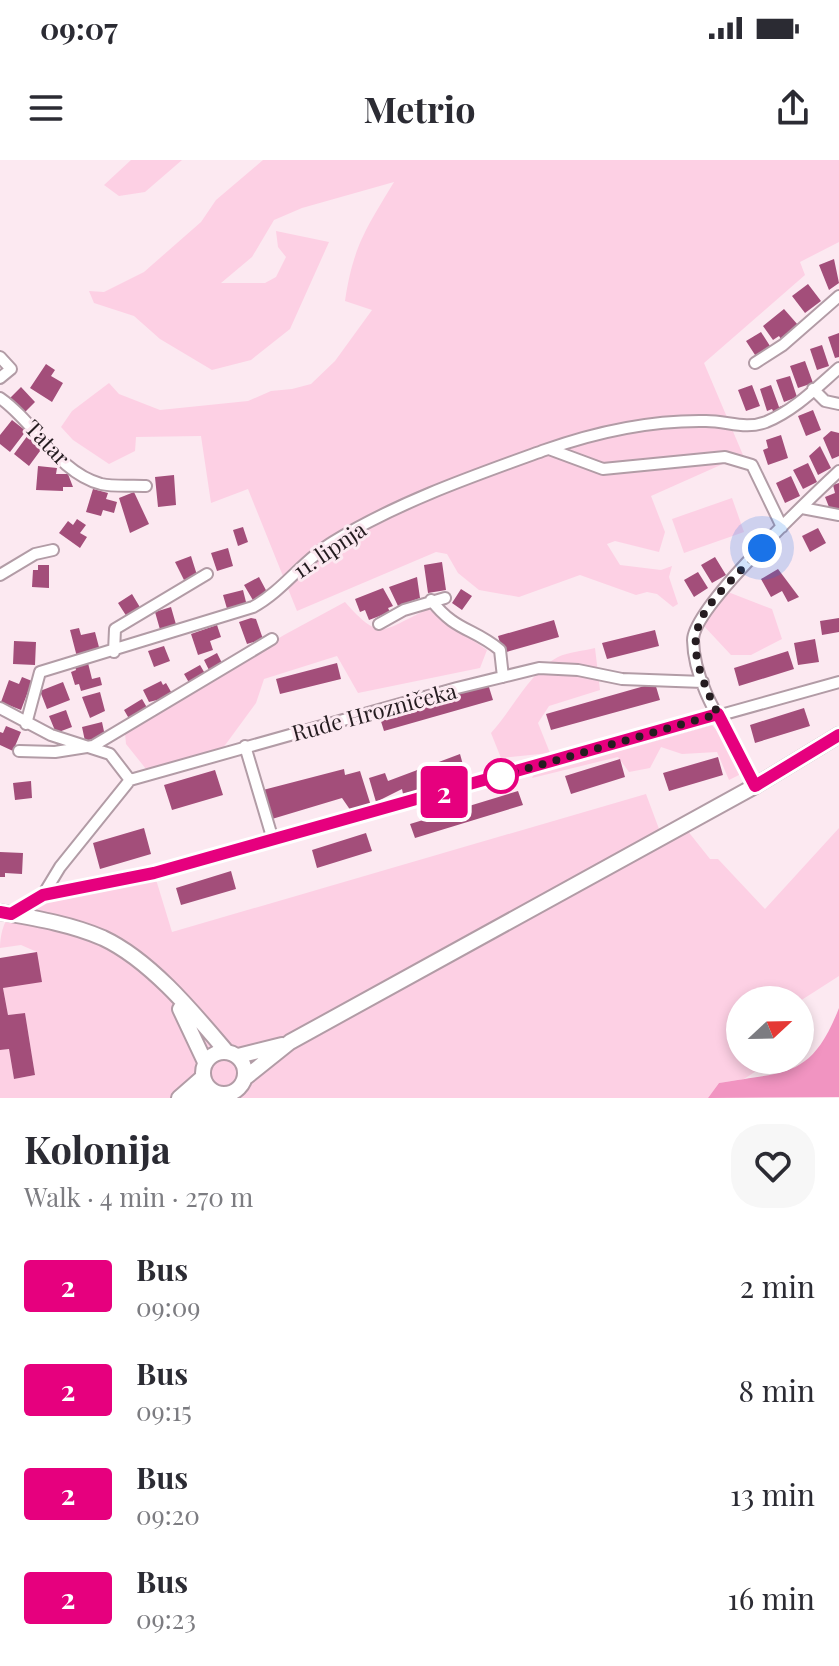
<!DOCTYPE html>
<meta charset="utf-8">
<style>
body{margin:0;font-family:"Playfair Display",serif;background:#f7f7f7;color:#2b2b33;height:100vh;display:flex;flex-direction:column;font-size:30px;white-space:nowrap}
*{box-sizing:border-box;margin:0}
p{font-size:26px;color:#7c7c81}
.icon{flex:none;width:44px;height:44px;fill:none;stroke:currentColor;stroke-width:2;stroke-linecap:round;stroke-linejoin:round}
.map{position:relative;height:938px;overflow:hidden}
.side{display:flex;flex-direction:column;background:#fff;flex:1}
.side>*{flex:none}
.badge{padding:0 16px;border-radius:6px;font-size:28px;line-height:52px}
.needle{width:52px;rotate:68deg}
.tools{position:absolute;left:726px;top:826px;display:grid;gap:16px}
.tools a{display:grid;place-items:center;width:88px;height:88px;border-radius:50%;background:#fff;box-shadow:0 4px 12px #0003;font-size:40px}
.you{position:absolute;width:40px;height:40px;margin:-20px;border:6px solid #fff;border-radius:50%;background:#1a73e8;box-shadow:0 0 0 12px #1a73e833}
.map>.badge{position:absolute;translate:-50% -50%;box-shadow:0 0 0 4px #fff}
.round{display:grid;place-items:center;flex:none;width:84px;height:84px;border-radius:32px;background:#f7f7f7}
.overview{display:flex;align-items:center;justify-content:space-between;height:136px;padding:0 24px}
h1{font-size:38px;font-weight:700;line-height:60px}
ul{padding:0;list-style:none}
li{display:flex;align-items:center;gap:24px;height:104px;padding:0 24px}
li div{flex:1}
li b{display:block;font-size:30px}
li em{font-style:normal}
li .badge{min-width:88px;font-weight:700;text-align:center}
.status{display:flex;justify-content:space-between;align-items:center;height:56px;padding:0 40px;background:#fff;direction:ltr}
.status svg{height:22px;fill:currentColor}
header{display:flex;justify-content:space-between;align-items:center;height:104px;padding:0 24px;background:#fff;font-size:36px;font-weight:700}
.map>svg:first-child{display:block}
</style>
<div class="status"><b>09:07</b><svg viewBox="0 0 49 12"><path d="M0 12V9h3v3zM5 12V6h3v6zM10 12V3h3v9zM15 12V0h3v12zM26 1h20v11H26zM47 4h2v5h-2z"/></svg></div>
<header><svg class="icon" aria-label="menu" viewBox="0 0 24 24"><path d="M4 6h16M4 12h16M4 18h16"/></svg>Metrio<svg class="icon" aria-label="share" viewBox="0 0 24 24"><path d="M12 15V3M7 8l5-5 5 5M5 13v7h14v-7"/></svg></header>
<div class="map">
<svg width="839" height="938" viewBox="0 0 839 938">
<rect width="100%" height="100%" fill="#fce9f1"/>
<path fill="#fdd0e4" d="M 131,0 L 182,0 L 145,32 L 119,36 L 104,25 Z
M 263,0 L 839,0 L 839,82 L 800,102 L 805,115 L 704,203 L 743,295 L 651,336 L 665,372 L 659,392 L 615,381 L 607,384 L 620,405 L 661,410 L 672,406 L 669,417 L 678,444 L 673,447 L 657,434 L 647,432 L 636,435 L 580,415 L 519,437 L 479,430 L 458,413 L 447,394 L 436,392 L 297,451 L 248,329 L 211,343 L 201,276 L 136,277 L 135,291 L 109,304 L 73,280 L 61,267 L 72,251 L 109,223 L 119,234 L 160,250 L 248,241 L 271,231 L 292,229 L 311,224 L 335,201 L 372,150 L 345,141 C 353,86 367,67 394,22 L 302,48 L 274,60 L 252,97 L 221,123 L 265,123 L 276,117 L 286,97 L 278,87 L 276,71 L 329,82 L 290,169 L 251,200 L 212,210 L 160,179 L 134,156 L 94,143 L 89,131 L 104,132 L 144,112 L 201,62 L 216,40 Z
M 732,338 L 744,372 L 684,393 L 672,359 Z
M 728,432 L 772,449 L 782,479 L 751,495 L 731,495 L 703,465 Z
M 345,442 C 381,483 383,470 428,449 L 487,490 L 480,508 L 358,533 L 337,496 L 264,519 L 256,543 L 223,588 L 146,609 L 126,584 L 125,573 L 284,475 Z
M 595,488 L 600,530 L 549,546 L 538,563 L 550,593 L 501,598 L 491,573 C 513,549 529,513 558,497 C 568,492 584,491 595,488 Z
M 708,561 L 730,584 L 741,614 L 729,620 L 717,592 L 682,594 L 661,587 L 650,608 L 629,612 L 618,597 L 532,618 L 535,612 Z
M 646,634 L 662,677 L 683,665 L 710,699 L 718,699 L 765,749 L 839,668 L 839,816 L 800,841 L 740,840 L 740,900 L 765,900 L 764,906 L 744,919 L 719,923 L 708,938 L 219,938 L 219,934 L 212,931 L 194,938 L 0,938 L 0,890 L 9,889 L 14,919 L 35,915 L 25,853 L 8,855 L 3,828 L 37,792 L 21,785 L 0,788 C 0,777 3,762 11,753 C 39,726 116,721 154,713 L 172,772 Z"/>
<path fill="#f194c1" d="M 839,848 L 839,937 L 708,938 L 719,923 C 787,911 811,919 839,848 Z"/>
<path fill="#a34e7a" d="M 834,99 L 839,123 L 829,130 L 819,105 Z
M 808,124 L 821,141 L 805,153 L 792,136 Z
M 784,149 L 798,165 L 781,179 L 779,176 L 773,180 L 763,166 Z
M 761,172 L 770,186 L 775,186 L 757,198 L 746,181 Z
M 839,173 L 839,197 L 835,198 L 828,177 Z
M 822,185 L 829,206 L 817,210 L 810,189 Z
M 805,201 L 813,223 L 798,228 L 790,206 Z
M 46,204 L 55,210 L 51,216 L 63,223 L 52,242 L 30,228 Z
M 790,216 L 797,237 L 784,242 L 776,220 Z
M 752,225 L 760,246 L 746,251 L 738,230 Z
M 771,225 L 779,247 L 784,245 L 786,251 L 775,255 L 772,249 L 767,251 L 760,229 Z
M 21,227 L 35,242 L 24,253 L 10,238 Z
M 813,250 L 821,270 L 806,276 L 798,256 Z
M 12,260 L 26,271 L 10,292 L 0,284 L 0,275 Z
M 831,271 L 839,273 L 839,296 L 832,299 L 823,278 Z
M 28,275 L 43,287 L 29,306 L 14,294 Z
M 781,275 L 788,298 L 768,305 L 763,290 L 768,288 L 766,280 Z
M 820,286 L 831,308 L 818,315 L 809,296 Z
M 808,303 L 817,322 L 803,329 L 793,310 Z
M 38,306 L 57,308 L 56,314 L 68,314 L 73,327 L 63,327 L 63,331 L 36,330 Z
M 174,315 L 176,345 L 158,347 L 155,317 Z
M 791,316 L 800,336 L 785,343 L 776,323 Z
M 839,323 L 839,349 L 831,352 L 825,337 L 835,333 L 833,325 Z
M 93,329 L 108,333 L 106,339 L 117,342 L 114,353 L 103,350 L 101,356 L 86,352 Z
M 134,332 L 149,364 L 130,373 L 119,338 Z
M 77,359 L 86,365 L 80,373 L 87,377 L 80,388 L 59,373 L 68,361 L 73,365 Z
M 243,367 L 248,382 L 238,386 L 233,370 Z
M 818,368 L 826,383 L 810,392 L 802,376 Z
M 228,388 L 233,406 L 217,411 L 211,393 Z
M 191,396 L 197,415 L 184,420 L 175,402 Z
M 715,397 L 726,415 L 712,423 L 701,405 Z
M 442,402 L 446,430 L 428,433 L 424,405 Z
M 38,405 L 49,405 L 49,428 L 32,427 L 33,410 L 38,410 Z
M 778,409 L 799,437 L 788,442 L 782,431 L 771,437 L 761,419 Z
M 698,412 L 708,428 L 694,437 L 684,420 Z
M 259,417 L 268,434 L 254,442 L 244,425 Z
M 417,417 L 420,438 L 398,446 L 389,427 Z
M 383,428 L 393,446 L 388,448 L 390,452 L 369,460 L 365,450 L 360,452 L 355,439 Z
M 461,429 L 472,436 L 462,450 L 452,443 Z
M 243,430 L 247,446 L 228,452 L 223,435 Z
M 132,434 L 141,449 L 127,457 L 118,443 Z
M 171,447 L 177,468 L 161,473 L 155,452 Z
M 251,458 L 256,459 L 263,479 L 247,484 L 239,462 Z
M 839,458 L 839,472 L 822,475 L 820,461 Z
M 554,460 L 559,477 L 503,493 L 498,476 Z
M 217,465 L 221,477 L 210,481 L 213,490 L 198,495 L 191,474 Z
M 79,468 L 81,475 L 95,472 L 100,491 L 77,497 L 70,470 Z
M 655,470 L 659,486 L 607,499 L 602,483 Z
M 815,479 L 819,502 L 798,505 L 794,483 Z
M 14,481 L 36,482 L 35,505 L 13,504 Z
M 164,486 L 170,501 L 154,507 L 148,491 Z
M 788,491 L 794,509 L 739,526 L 734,508 Z
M 217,493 L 224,507 L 211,514 L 204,500 Z
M 88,503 L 92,519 L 100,517 L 102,525 L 81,531 L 79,524 L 75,525 L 71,512 L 76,510 L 75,506 Z
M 337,503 L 341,519 L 280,534 L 276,519 Z
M 200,505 L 207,517 L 191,526 L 184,514 Z
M 22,517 L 32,521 L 21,550 L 1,542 L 9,520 L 19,524 Z
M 161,521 L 163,525 L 166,523 L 174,537 L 163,543 L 161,539 L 149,542 L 143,530 Z
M 63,522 L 70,540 L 47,549 L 40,531 Z
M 655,523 L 660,540 L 551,570 L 546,554 Z
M 488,524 L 493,540 L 384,571 L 379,555 Z
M 100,532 L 105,551 L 90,558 L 82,537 Z
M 142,539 L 149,551 L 131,562 L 124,550 Z
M 804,548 L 810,566 L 755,583 L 750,565 Z
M 66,550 L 72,567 L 56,573 L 49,556 Z
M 102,562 L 105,576 L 85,581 L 82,567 Z
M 6,566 L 21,572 L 13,591 L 0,585 L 0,572 L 3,573 Z
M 460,594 L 467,619 L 411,636 L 410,632 L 403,634 L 402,629 L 376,642 L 369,618 L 385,613 L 388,621 Z
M 718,597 L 723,615 L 669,631 L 663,613 Z
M 620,599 L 625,617 L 571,634 L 565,616 Z
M 344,609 L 345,615 L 360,611 L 372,649 L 353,654 L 342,638 L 272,659 L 263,630 Z
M 215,610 L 223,635 L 172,650 L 164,625 Z
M 31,621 L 32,638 L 15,640 L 13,623 Z
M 518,631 L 523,645 L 415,678 L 410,664 Z
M 144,668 L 151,694 L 100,709 L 93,683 Z
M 366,673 L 372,691 L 317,708 L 312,690 Z
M 0,692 L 23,693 L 22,714 L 5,713 L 5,717 L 0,717 Z
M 231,711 L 236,729 L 181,745 L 176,728 Z
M 37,792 L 42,822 L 3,828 L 8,855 L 25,853 L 35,915 L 14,919 L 9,889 L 0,890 L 0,798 Z"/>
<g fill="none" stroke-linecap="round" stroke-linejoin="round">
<defs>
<path id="street" d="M 0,197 L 11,209 L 0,218
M 755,203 L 783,185 L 839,136
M 813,229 L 825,241 L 839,244
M 0,238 C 36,263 57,312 101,324 C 115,327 132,325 146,326
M 549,289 L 603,309 L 725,297 L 752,305 L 782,367
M 802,348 L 839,355
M 0,415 L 35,394 L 53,390
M 431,440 C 456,472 472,467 500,490 L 503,517
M 379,464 L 404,450 L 445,438
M 114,492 L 115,469 L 207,414
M 0,548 L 51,575 L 110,594 L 130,620
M 26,564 L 40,512 L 253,447 C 283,431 303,400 333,382 C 398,342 473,316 545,290 C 596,272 652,260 706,261 C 728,261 745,270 766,262 C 795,250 816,228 839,208
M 245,586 L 273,680
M 19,591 L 55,592 L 93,586 L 272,479
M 755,626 C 735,580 694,532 693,480 C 693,447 811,338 839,311
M 43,735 L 60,707 L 130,620 L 457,528 L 539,508 L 578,510 L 622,519 L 703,522
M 11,754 L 43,735 L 154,713 L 839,522"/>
<path id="secondary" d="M 0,752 C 34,758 71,764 103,778 C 150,800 193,852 226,891
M 180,849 L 205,902
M203 913a21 21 0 1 1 42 0a21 21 0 1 1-42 0Z
M 238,896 L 282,885
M 245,918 L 290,882 L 755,626 L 839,575
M 179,938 L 203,917
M 194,938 L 212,931"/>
</defs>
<use href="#street" stroke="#b29ca6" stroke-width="14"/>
<use href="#secondary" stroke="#b29ca6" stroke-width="18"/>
<use href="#street" stroke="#fff" stroke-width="10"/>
<use href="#secondary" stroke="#fff" stroke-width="14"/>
</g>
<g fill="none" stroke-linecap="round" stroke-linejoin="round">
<defs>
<path id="line" d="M 0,752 L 11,754 L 43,735 L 154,713 L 718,554 L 755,626 L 839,575"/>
</defs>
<use href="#line" stroke="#fff" stroke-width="18"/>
<use href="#line" stroke="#e6007e" stroke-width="12"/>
<path stroke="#251c20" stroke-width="8" stroke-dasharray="0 14.4" d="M 501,616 L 718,554 C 673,463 700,455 762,388"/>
</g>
<circle fill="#fff" stroke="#e6007e" stroke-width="4" cx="501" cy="616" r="16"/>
<g text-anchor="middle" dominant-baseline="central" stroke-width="6" stroke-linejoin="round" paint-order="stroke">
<g font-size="22" fill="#251c20" stroke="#fce9f1">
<text transform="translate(48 282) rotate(46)">Tatar</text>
<text transform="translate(329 389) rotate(-34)">11. lipnja</text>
<text transform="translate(374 551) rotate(-15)">Rude Hrozničeka</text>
</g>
</g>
</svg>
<div class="tools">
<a><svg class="needle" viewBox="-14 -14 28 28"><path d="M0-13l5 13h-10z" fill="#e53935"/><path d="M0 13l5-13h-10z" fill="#7c7c81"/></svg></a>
</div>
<div class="you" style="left:762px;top:388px"></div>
<b class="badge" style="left:444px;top:632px;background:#e6007e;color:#fff">2</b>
</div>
<section class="side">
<div class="overview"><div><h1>Kolonija</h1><p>Walk · 4 min · 270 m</p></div><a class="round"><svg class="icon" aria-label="heart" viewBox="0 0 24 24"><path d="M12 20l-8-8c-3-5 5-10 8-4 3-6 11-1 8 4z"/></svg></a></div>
<ul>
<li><span class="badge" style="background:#e6007e;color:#fff">2</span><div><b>Bus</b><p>09:09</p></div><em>2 min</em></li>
<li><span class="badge" style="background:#e6007e;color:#fff">2</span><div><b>Bus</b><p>09:15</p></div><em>8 min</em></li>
<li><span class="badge" style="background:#e6007e;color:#fff">2</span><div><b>Bus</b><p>09:20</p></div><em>13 min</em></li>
<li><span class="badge" style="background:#e6007e;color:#fff">2</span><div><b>Bus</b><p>09:23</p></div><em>16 min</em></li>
</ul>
</section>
